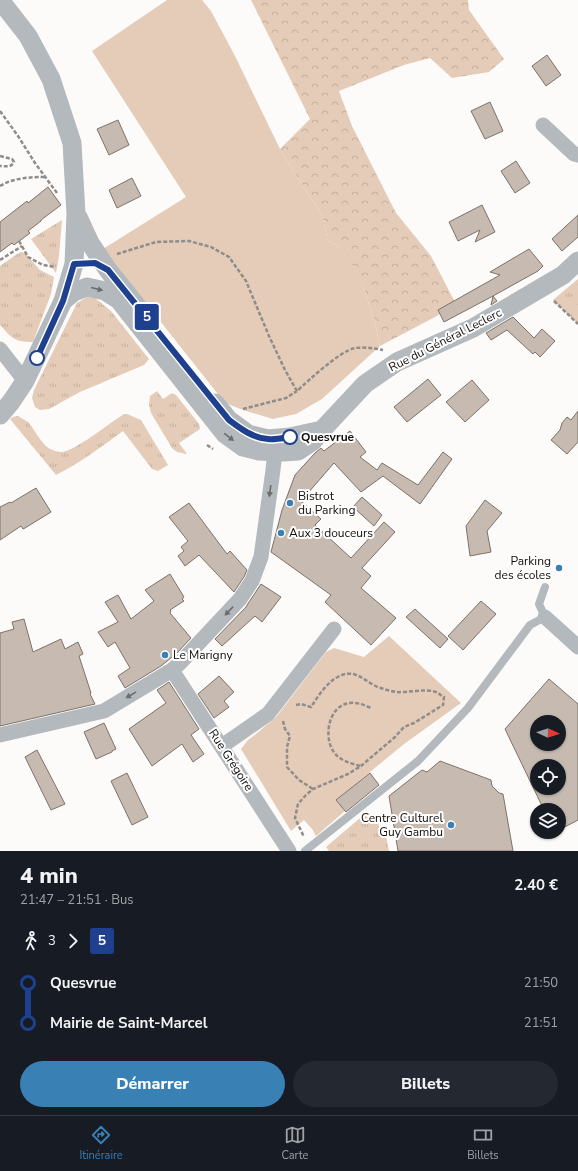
<!DOCTYPE html>
<html lang="fr">
<meta charset="utf-8">
<style>
body{margin:0;font-family:"Nunito Sans",sans-serif;background:#242831;color:#f1f3f6;height:100vh;display:flex;flex-direction:column;font-size:15px;white-space:nowrap}
*{box-sizing:border-box;margin:0}
p{font-size:13px;color:#9ea1a6}
.icon{flex:none;width:22px;height:22px;fill:none;stroke:currentColor;stroke-width:2;stroke-linecap:round;stroke-linejoin:round}
.map{position:relative;height:851px;overflow:hidden}
.details{display:flex;flex-direction:column;background:#171b24;flex:1}
.details>*{flex:none}
.badge{padding:0 8px;border-radius:3px;font-size:14px;line-height:26px}
.needle{width:26px;rotate:93deg}
.controls{position:absolute;left:530px;top:715px;display:grid;gap:8px}
.controls a{display:grid;place-items:center;width:36px;height:36px;border-radius:50%;background:#171b24;box-shadow:0 1px 3px #0004;font-size:20px}
.map>.badge{position:absolute;translate:-50% -50%;box-shadow:0 0 0 2px #fff}
.legs{display:flex;align-items:center;gap:6px;height:44px;padding:0 20px;font-size:13px}
.legs p{margin-inline-start:auto}
.head{display:flex;align-items:center;justify-content:space-between;height:68px;padding:0 20px}
h1{font-size:22px;font-weight:800;line-height:30px}
.button{display:flex;gap:8px;margin-top:auto;padding:8px 20px}
.button a{flex:1;height:46px;border-radius:24px;background:#3980b5;color:#fff;font-size:16px;font-weight:800;line-height:46px;text-align:center}
.button a+a{background:#242831;color:#f1f3f6}
ul{padding:0 20px;list-style:none}
li{display:flex;align-items:center;gap:14px;height:40px;font-size:15px}
li i{display:grid;place-items:center;width:6px;height:100%;margin:0 5px;background:currentColor}
li i::after{content:'';width:10px;height:10px;margin:-5px;border:3px solid;border-radius:50%;background:#171b24}
li p{margin-inline-start:auto}
li:first-child i{background:linear-gradient(#0000 50%,currentColor 0)}
li:last-child i{background:linear-gradient(currentColor 50%,#0000 0)}
.tabs{display:flex;justify-content:space-around;align-items:center;height:56px;border-top:1px solid #363941;background:#171b24;font-size:11px;color:#9ea1a6}
.tabs a{display:grid;justify-items:center;gap:2px}
.tabs .current{color:#3980b5}
.map>svg:first-child{display:block}
</style>
<div class="map">
<svg width="578" height="851" viewBox="0 0 578 851">
<defs>
<pattern id="grass-tufts" width="24" height="20" patternUnits="userSpaceOnUse"><rect width="24" height="20" fill="#e4ccb9"/><path d="M3 7l-1-3M5 7V3M7 7l1-3M15 17l-1-3M17 17v-4M19 17l1-3" fill="none" stroke="#c3ae9e"/></pattern>
<pattern id="forest-crowns" width="20" height="18" patternUnits="userSpaceOnUse"><rect width="20" height="18" fill="#e4ccb9"/><path d="M2 6a3 3 0 1 1 6 0M12 15a3 3 0 1 1 6 0" fill="none" stroke="#c3ae9e"/></pattern>
</defs>
<rect width="100%" height="100%" fill="#fdfbf9"/>
<path fill="url(#grass-tufts)" d="M 62,220 L 59,256 L 56,273 L 31,239 Z
M 21,252 L 25,253 L 40,270 L 54,277 L 51,294 L 33,342 C 14,342 12,338 0,325 L 0,266 L 17,254 Z
M 578,279 L 578,324 L 553,300 Z
M 87,297 L 95,298 L 111,311 L 149,359 L 144,365 L 80,392 L 49,409 L 40,410 L 35,407 L 32,398 L 34,390 L 77,303 Z
M 157,391 L 163,399 L 172,393 L 176,395 L 199,424 L 200,429 L 179,443 L 187,454 L 177,452 L 172,448 L 151,413 L 149,405 L 150,396 Z
M 124,414 L 127,414 L 141,420 L 168,465 L 158,471 L 152,469 L 123,431 C 101,447 80,463 56,475 L 10,419 L 13,417 L 18,416 L 28,422 C 34,429 40,441 47,447 C 50,449 56,452 61,452 C 74,452 111,422 124,414 Z
M 370,815 C 379,818 380,829 381,837 L 386,836 L 389,851 L 329,851 L 326,847 L 360,818 L 363,816 Z"/>
<path fill="url(#forest-crowns)" d="M 251,0 L 468,0 L 469,10 L 504,59 L 489,72 L 452,78 L 430,58 L 404,65 L 339,91 L 352,126 L 396,213 L 431,256 L 456,304 L 435,317 L 380,346 L 375,323 L 365,292 L 348,257 L 338,246 L 328,241 L 323,219 L 319,210 L 300,182 L 280,149 L 310,119 Z"/>
<path fill="#e4ccb9" d="M 167,0 L 202,0 L 211,11 L 235,56 L 280,149 L 300,182 L 319,210 L 323,219 L 328,241 L 338,246 L 348,256 L 365,292 L 375,323 L 380,346 L 322,399 L 296,414 L 273,419 L 243,410 L 225,403 L 103,249 L 186,197 L 92,51 Z
M 389,636 L 461,703 L 404,744 L 336,800 L 345,811 L 316,836 L 312,829 L 304,820 L 291,831 L 241,749 L 248,740 L 256,734 L 276,717 L 326,652 L 334,648 L 364,657 Z"/>
<path fill="#c7bbb1" stroke="#7c7269" fill-rule="evenodd" d="M 547,55 L 561,75 L 546,86 L 532,66 Z
M 490,102 L 503,131 L 485,139 L 471,111 Z
M 118,120 L 129,145 L 109,155 L 97,129 Z
M 516,161 L 530,183 L 515,193 L 501,171 Z
M 132,178 L 141,196 L 117,208 L 109,190 Z
M 48,187 L 61,205 L 41,220 L 41,221 L 28,231 L 30,233 L 14,245 L 12,243 L 0,252 L 0,222 L 27,201 L 28,203 Z
M 482,205 L 495,232 L 475,242 L 480,230 L 458,241 L 449,222 Z
M 578,215 L 578,237 L 562,251 L 552,239 Z
M 529,249 L 543,266 L 538,271 L 493,296 L 497,301 L 491,305 L 493,296 L 444,322 L 438,310 L 500,275 L 490,272 Z
M 513,317 L 534,338 L 542,329 L 555,341 L 540,357 L 535,352 L 533,354 L 507,330 L 491,340 L 486,333 Z
M 428,379 L 441,395 L 407,422 L 394,407 Z
M 472,380 L 489,400 L 465,422 L 446,402 Z
M 578,411 L 578,442 L 567,454 L 551,440 L 560,430 L 562,423 L 567,417 L 571,420 Z
M 350,431 L 366,452 L 360,457 L 377,470 L 382,463 L 418,485 L 443,452 L 452,459 L 420,504 L 383,476 L 361,492 L 334,463 L 301,501 L 321,519 L 315,525 L 351,558 L 384,522 L 395,532 L 362,568 L 371,576 L 361,588 L 396,618 L 371,645 L 325,602 L 331,595 L 271,552 L 282,510 L 295,475 L 315,453 L 321,448 L 324,451 Z
M 36,488 L 51,512 L 25,528 L 23,529 L 21,526 L 0,540 L 0,507 L 10,502 L 11,503 Z
M 362,497 L 382,515 L 374,526 L 353,507 Z
M 485,500 L 502,513 L 487,531 L 491,552 L 470,556 L 466,526 Z
M 189,503 L 227,554 L 230,551 L 247,570 L 244,577 L 234,592 L 199,555 L 185,566 L 178,556 L 184,551 L 181,547 L 188,541 L 169,517 Z
M 170,574 L 184,597 L 182,599 L 184,601 L 170,610 L 171,611 L 170,613 L 191,638 L 177,653 L 161,666 L 125,688 L 118,676 L 130,668 L 115,642 L 108,647 L 98,632 L 118,622 L 105,602 L 118,595 L 131,619 L 154,601 L 145,590 Z
M 261,584 L 281,597 L 262,622 L 255,616 L 222,646 L 215,639 L 247,606 L 247,605 Z
M 481,601 L 496,614 L 463,650 L 448,636 Z
M 415,609 L 448,639 L 440,648 L 406,617 Z
M 24,619 L 33,652 L 61,639 L 65,649 L 78,642 L 83,654 L 79,656 L 91,693 L 90,694 L 95,704 L 0,726 L 0,633 L 14,629 L 12,622 Z
M 219,676 L 234,692 L 224,701 L 229,707 L 214,718 L 198,694 Z
M 549,679 L 578,704 L 578,820 L 559,830 L 559,810 L 544,810 L 505,729 ZM 537,722 L 559,722 L 559,744 L 537,744 ZM 537,766 L 559,766 L 559,788 L 537,788 Z
M 169,682 L 199,729 L 191,735 L 204,754 L 193,762 L 182,744 L 152,766 L 129,729 L 166,703 L 157,690 Z
M 104,723 L 116,749 L 112,751 L 112,752 L 96,759 L 84,732 Z
M 37,750 L 65,804 L 51,810 L 25,757 Z
M 440,761 L 491,780 L 492,786 L 499,793 L 503,794 L 513,851 L 398,851 L 389,796 L 422,770 L 427,772 Z
M 127,773 L 148,817 L 132,825 L 111,781 Z
M 370,773 L 379,785 L 346,812 L 336,800 Z"/>
<g fill="none" stroke-linecap="round" stroke-linejoin="round">
<path stroke="#8f8c8a" stroke-width="2.5" stroke-dasharray="4 2" stroke-linecap="butt" d="M 0,111 L 18,136 L 35,163 L 57,193
M 0,156 L 12,159 L 14,162 C 11,168 6,166 0,166
M 0,186 C 13,178 30,177 45,177
M 19,241 L 28,257 L 43,265 L 55,267
M 117,254 L 156,242 L 189,241 L 211,247 L 229,257 L 246,281 L 269,336 L 285,370 L 297,391 C 309,380 340,351 355,348 C 364,347 373,348 383,350
M 0,260 L 22,246
M 554,301 L 578,324
M 243,409 L 286,398 L 297,391
M 207,445 L 213,449
M 296,705 L 301,704 L 311,707 C 319,695 328,680 342,675 C 358,669 368,685 381,688 C 386,690 391,691 396,692 C 409,693 424,688 436,692 C 439,693 441,696 444,697 L 443,705 L 414,723 L 404,727 L 395,737 L 361,766 L 348,774 L 313,789 L 306,795 L 298,804 L 295,818 L 304,837
M 283,721 L 285,729 L 290,736 L 287,747 L 287,767 L 299,780 L 313,789
M 360,766 C 353,764 345,762 340,758 C 321,746 326,705 350,703 C 357,702 364,705 371,708"/>
<path stroke="#b3b9bd" stroke-width="8" d="M 305,851 L 418,761 L 468,708 L 530,625 L 545,617 L 539,604 L 545,587"/>
<path stroke="#b3b9bd" stroke-width="15" d="M 543,125 L 574,154 L 578,155
M 0,349 L 25,381
M 545,617 L 578,647
M 172,670 L 289,851
M 0,735 L 104,711 L 172,670 L 180,663 L 240,599 L 252,581 L 261,557 L 273,470 L 276,441
M 222,746 L 268,714 L 334,629"/>
<path stroke="#b3b9bd" stroke-width="19" d="M 78,217 L 90,243 L 108,270 L 137,306
M 63,301 L 74,292 L 87,287 L 105,291 L 119,300 L 225,434 L 243,447 L 259,451 L 283,452 L 298,451 L 313,441 L 322,430 L 365,384 L 397,362 L 473,328 L 563,275 L 578,261
M 215,403 L 229,420 L 248,434 L 268,439 L 290,437 L 322,430
M 0,415 L 11,402 L 25,381 L 63,301 L 74,264 L 76,214 L 72,143 L 51,79 L 28,36 L 0,0"/>
</g>
<defs><path id="oneway-solid" d="M-6-.8H1V-3.2L6.5 0L1 3.2V.8H-6Z"/></defs>
<g fill="#6b6c6d">
<use href="#oneway-solid" transform="translate(97 289) rotate(14)"/>
<use href="#oneway-solid" transform="translate(229 437) rotate(38)"/>
<use href="#oneway-solid" transform="translate(270 491) rotate(98)"/>
<use href="#oneway-solid" transform="translate(229 611) rotate(133)"/>
<use href="#oneway-solid" transform="translate(131 695) rotate(149)"/>
</g>
<g fill="none" stroke-linecap="round" stroke-linejoin="round">
<defs>
<path id="line-1" d="M 37,358 L 63,301 L 74,264 L 95,263 L 108,270 L 229,420 C 241,429 253,438 268,439 C 275,440 283,438 290,437"/>
</defs>
<use href="#line-1" stroke="#fff" stroke-width="9"/>
<use href="#line-1" stroke="#1e408e" stroke-width="6"/>
</g>
<g fill="#fff" stroke="#1e408e" stroke-width="2">
<circle cx="37" cy="358" r="7"/>
<circle cx="290" cy="437" r="7"/>
</g>
<g fill="#3980b5" stroke="#fff" stroke-width="1.5">
<circle cx="290" cy="503" r="4"/>
<circle cx="281" cy="533" r="4"/>
<circle cx="559" cy="568" r="4"/>
<circle cx="165" cy="655" r="4"/>
<circle cx="451" cy="825" r="4"/>
</g>
<g text-anchor="middle" dominant-baseline="central" stroke-width="4" stroke-linejoin="round" paint-order="stroke">
<g font-size="12" fill="#120e0b" stroke="#fff">
<text transform="translate(445 340) rotate(-27)">Rue du Général Leclerc</text>
<text transform="translate(231 760) rotate(57)">Rue Grégoire</text>
</g>
<g font-size="12" font-weight="bold" fill="#120e0b" stroke="#fff" text-anchor="start">
<text x="301" y="437">Quesvrue</text>
</g>
<g font-size="12" fill="#120e0b" stroke="#fff" text-anchor="start">
<text x="298" y="496">Bistrot<tspan x="298" dy="14">du Parking</tspan></text>
<text x="289" y="533">Aux 3 douceurs</text>
<text x="551" y="561" text-anchor="end">Parking<tspan x="551" dy="14">des écoles</tspan></text>
<text x="173" y="655">Le Marigny</text>
<text x="443" y="818" text-anchor="end">Centre Culturel<tspan x="443" dy="14">Guy Gambu</tspan></text>
</g>
</g>
</svg>
<div class="controls">
<a><svg class="needle" viewBox="-14 -14 28 28"><path d="M0-13l5 13h-10z" fill="#e53935"/><path d="M0 13l5-13h-10z" fill="#9ea1a6"/></svg></a>
<a><svg class="icon" aria-label="locate" viewBox="0 0 24 24"><circle cx="12" cy="12" r="6"/><path d="M12 2v4M12 18v4M2 12h4M18 12h4"/></svg></a>
<a><svg class="icon" aria-label="layers" viewBox="0 0 24 24"><path d="M12 4l9 5-9 5-9-5zM3 14l9 5 9-5"/></svg></a>
</div>
<b class="badge" style="left:147px;top:317px;background:#1e408e;color:#fff">5</b>
</div>
<section class="details">
<div class="head"><div><h1>4 min</h1><p>21:47 – 21:51 · Bus</p></div><b>2.40 €</b></div>
<div class="legs"><svg class="icon" aria-label="walk" viewBox="0 0 24 24"><circle cx="13" cy="4" r="2"/><path d="M13 8l-2 6 4 7M11 14l-3 7M7 12l3-4h3l4 4"/></svg>3<svg class="icon" aria-label="forward" viewBox="0 0 24 24"><path d="M9 5l7 7-7 7"/></svg><b class="badge" style="background:#1e408e;color:#fff">5</b></div>
<ul>
<li><i style="color:#1e408e"></i><b>Quesvrue</b><p>21:50</p></li>
<li><i style="color:#1e408e"></i><b>Mairie de Saint-Marcel</b><p>21:51</p></li>
</ul>
<div class="button"><a>Démarrer</a><a>Billets</a></div>
</section>
<nav class="tabs">
<a class="current"><svg class="icon" aria-label="directions" viewBox="0 0 24 24"><path d="M12 3l9 9-9 9-9-9zM9 14v-3h6M13 9l2 2-2 2"/></svg>Itinéraire</a>
<a><svg class="icon" aria-label="map" viewBox="0 0 24 24"><path d="M3 6l6-2 6 2 6-2v14l-6 2-6-2-6 2zM9 4v14M15 6v14"/></svg>Carte</a>
<a><svg class="icon" aria-label="tickets" viewBox="0 0 24 24"><path d="M3 7h18v10H3zM15 7v10"/></svg>Billets</a>
</nav>
